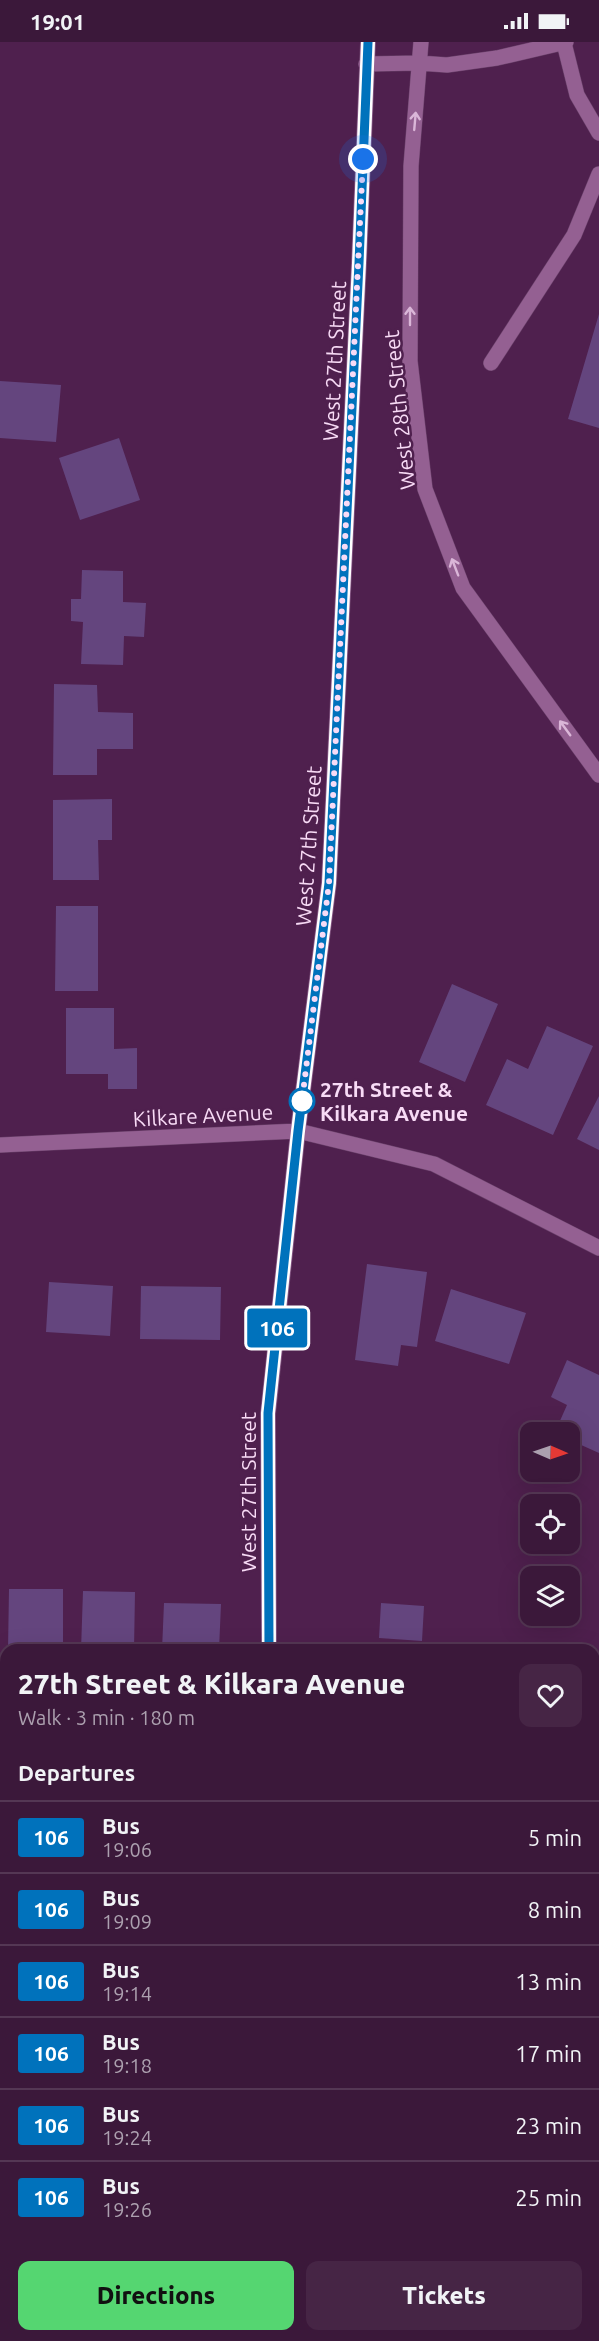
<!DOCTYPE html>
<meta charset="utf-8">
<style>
body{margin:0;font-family:Ubuntu,sans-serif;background:#462545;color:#f1f3f6;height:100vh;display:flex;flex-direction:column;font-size:22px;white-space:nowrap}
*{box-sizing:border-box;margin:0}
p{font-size:20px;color:#aca0af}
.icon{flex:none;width:33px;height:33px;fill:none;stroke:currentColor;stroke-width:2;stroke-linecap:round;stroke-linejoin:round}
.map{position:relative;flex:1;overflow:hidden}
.details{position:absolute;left:0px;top:1602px;width:600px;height:698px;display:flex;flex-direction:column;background:#3b183a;border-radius:18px 18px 0 0;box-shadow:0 6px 24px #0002,0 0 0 2px #543754}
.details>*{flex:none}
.badge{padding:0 12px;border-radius:4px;font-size:21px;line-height:39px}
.needle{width:39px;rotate:92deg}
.buttons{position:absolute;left:520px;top:1380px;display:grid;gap:12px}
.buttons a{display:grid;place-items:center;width:60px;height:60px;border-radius:12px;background:#3b183a;box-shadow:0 6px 24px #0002,0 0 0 2px #543754;font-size:30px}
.you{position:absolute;width:30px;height:30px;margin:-15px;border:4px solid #fff;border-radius:50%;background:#1a73e8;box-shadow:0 0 0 9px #1a73e833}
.map>.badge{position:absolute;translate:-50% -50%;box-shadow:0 0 0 3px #fff}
h2{padding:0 18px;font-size:22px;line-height:54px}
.round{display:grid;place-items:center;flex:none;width:63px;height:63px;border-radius:12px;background:#462545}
.head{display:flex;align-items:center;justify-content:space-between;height:102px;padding:0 18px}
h1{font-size:28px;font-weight:800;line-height:45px}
.primary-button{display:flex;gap:12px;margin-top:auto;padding:12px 18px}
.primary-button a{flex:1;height:69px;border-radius:12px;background:#55d671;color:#111;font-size:24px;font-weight:800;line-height:69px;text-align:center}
.primary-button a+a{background:#462545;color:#f1f3f6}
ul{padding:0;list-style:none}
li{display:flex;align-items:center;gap:18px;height:72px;padding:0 18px;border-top:2px solid #543754}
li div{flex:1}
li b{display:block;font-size:22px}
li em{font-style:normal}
li .badge{min-width:66px;font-weight:700;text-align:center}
.status{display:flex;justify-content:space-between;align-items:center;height:42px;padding:0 30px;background:#3b183a;direction:ltr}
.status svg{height:16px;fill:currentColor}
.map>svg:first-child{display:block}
</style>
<div class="status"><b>19:01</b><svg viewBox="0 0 49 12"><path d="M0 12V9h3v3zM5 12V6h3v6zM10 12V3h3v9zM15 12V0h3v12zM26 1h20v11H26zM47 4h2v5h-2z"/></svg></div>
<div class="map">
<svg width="599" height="2299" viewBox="0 0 599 2299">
<rect width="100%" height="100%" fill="#4f204e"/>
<path fill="#574512" d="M 599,2085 L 599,2299 L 352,2299 L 353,2294 L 594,2294 L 594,2087 Z"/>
<path fill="#64457e" d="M 599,272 L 599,386 L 568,377 Z
M 0,339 L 61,343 L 56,400 L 0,396 Z
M 119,396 L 140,458 L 80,478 L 59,416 Z
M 82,528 L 123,529 L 123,560 L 146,561 L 144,595 L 124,594 L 123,623 L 81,622 L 83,580 L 71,579 L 71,557 L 81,557 Z
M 54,642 L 97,643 L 98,670 L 133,671 L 133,707 L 97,707 L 97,733 L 53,733 Z
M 112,757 L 112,798 L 98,798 L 99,838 L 53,838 L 53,758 Z
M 56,864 L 98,864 L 98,949 L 55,949 Z
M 452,942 L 498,962 L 465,1040 L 419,1020 Z
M 66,966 L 114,966 L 114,1007 L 137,1006 L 137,1047 L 108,1047 L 108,1032 L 66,1032 Z
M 547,984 L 593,1004 L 553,1093 L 486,1063 L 507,1017 L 528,1027 Z
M 599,1054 L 599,1108 L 577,1097 Z
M 367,1222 L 427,1230 L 417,1305 L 401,1303 L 398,1324 L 355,1318 Z
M 49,1240 L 113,1244 L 110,1294 L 46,1290 Z
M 141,1244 L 221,1245 L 220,1298 L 140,1297 Z
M 451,1247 L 526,1271 L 509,1322 L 435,1299 Z
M 567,1318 L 599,1333 L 599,1411 L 570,1398 L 570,1390 L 555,1390 L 567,1363 L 551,1355 Z
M 9,1547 L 63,1547 L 63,1608 L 8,1608 Z
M 83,1549 L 135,1550 L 134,1608 L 81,1608 Z
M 164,1561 L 221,1562 L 219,1608 L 162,1608 Z
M 381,1561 L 424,1564 L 422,1599 L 379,1596 Z
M 0,1805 L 6,1805 L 6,1857 L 0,1856 Z
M 594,1873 L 599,1873 L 599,1934 L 594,1934 Z
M 0,2062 L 6,2063 L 6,2146 L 3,2146 L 3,2139 L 0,2139 Z"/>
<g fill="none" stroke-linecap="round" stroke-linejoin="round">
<defs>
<path id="minor" d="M 421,0 L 411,124 L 410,319 L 425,447 L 463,546 L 599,733
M 564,1 L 577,53 L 599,91
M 366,22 L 419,21 L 447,23 L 497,16 L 566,0
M 491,321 L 574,193 L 599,132
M 0,1103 L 298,1089 L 434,1122 L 599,1206
M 269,1608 L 268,1372 L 298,1089 L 329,841 L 359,221 L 368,0
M 0,1723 L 6,1723
M 594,2039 L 599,2037
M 0,2219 L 6,2219
M 234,2299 L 242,2294
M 264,2299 L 265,2294"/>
</defs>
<use href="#minor" stroke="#6a416a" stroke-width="16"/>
<use href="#minor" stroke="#946092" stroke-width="15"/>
</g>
<defs><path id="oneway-shaft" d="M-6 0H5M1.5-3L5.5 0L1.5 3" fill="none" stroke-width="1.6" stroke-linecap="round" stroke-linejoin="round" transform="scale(1.5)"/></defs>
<g stroke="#dab6d8">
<use href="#oneway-shaft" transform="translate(415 79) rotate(-85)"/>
<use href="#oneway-shaft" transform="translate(410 274) rotate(-90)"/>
<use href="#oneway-shaft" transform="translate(455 525) rotate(-111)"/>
<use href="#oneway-shaft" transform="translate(565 686) rotate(-126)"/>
</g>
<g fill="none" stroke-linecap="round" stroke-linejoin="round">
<defs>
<path id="line" d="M 269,1608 L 268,1371 L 298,1089 L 329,841 L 359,221 L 368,0"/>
</defs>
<use href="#line" stroke="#fff" stroke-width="14"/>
<use href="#line" stroke="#0072bc" stroke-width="9"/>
<path stroke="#f8dbf6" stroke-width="6" stroke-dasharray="0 10.8" d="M 302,1059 L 301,1067 L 329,841 L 363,117"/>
</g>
<circle fill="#fff" stroke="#0072bc" stroke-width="3" cx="302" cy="1059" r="12"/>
<g text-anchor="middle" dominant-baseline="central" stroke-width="5" stroke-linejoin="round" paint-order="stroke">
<g font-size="21" fill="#f8dbf6" stroke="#4f204e">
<text transform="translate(334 319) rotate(-87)">West 27th Street</text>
<text transform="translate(399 368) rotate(-96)">West 28th Street</text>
<text transform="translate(308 804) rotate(-86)">West 27th Street</text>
<text transform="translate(203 1073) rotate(-3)">Kilkare Avenue</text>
<text transform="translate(248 1450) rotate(-90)">West 27th Street</text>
</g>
<g font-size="21" font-weight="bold" fill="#f8dbf6" stroke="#4f204e" text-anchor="start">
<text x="320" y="1047">27th Street &amp;<tspan x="320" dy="24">Kilkara Avenue</tspan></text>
</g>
</g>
</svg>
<div class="buttons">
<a><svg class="needle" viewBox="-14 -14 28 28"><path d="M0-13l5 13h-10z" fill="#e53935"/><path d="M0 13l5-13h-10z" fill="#aca0af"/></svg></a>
<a><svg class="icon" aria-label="locate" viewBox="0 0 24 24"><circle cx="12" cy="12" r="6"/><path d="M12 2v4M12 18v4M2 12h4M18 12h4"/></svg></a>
<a><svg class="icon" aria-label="layers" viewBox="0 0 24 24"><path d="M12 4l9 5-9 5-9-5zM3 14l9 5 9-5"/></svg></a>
</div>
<div class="you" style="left:363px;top:117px"></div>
<b class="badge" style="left:277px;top:1286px;background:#0072bc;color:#fff">106</b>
<section class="details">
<div class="head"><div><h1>27th Street &amp; Kilkara Avenue</h1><p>Walk · 3 min · 180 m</p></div><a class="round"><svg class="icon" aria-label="heart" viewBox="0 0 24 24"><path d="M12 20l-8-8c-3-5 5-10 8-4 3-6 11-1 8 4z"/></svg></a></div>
<h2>Departures</h2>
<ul>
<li><span class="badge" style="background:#0072bc;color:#fff">106</span><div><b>Bus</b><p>19:06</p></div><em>5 min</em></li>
<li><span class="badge" style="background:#0072bc;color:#fff">106</span><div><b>Bus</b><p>19:09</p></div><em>8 min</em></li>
<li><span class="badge" style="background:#0072bc;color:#fff">106</span><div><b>Bus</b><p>19:14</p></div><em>13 min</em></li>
<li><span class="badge" style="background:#0072bc;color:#fff">106</span><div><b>Bus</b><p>19:18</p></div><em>17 min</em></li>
<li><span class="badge" style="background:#0072bc;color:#fff">106</span><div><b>Bus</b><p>19:24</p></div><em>23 min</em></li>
<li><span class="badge" style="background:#0072bc;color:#fff">106</span><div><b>Bus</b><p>19:26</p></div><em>25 min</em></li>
</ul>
<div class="primary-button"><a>Directions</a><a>Tickets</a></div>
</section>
</div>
